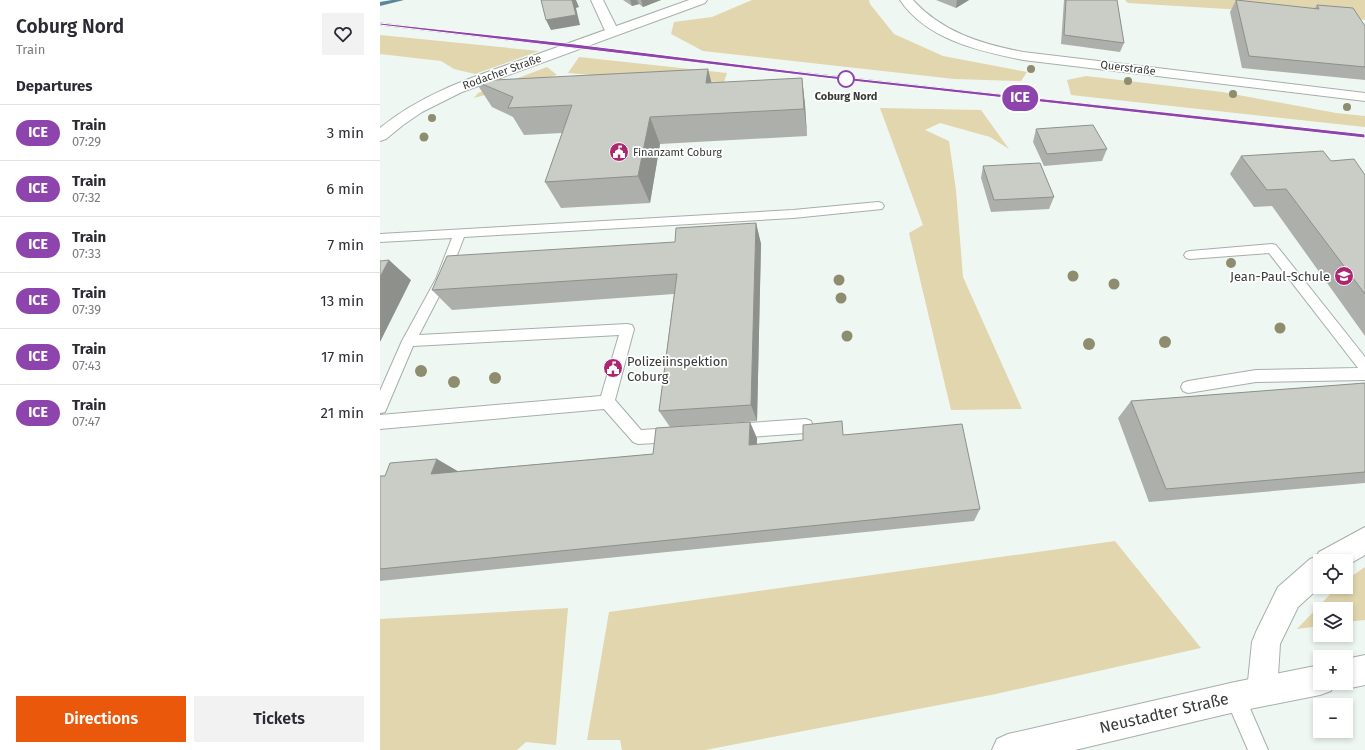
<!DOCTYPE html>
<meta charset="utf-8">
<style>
body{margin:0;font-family:"Fira Sans",sans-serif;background:#f2f2f3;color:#2b2b33;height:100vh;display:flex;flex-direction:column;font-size:15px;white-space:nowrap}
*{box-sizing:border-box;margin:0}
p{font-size:13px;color:#7c7c81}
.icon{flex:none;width:22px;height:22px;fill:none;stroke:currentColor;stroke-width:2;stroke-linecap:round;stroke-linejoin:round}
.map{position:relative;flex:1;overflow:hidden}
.drawer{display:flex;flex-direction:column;background:#fff;width:380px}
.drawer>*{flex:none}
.badge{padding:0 8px;border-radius:13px;font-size:14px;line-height:26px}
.tools{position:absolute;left:933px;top:554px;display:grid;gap:8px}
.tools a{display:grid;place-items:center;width:40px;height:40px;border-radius:0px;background:#fff;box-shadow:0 2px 6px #0003;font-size:20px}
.map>.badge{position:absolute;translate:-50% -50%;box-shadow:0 0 0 2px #fff}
h2{padding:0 16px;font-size:15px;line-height:36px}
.round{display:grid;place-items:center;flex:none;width:42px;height:42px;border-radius:0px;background:#f2f2f3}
.head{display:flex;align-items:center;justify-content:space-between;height:68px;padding:0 16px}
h1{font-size:19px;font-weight:600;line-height:30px}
.button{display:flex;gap:8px;margin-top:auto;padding:8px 16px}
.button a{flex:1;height:46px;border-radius:0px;background:#ea580c;color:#fff;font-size:16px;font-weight:600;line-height:46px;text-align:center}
.button a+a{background:#f2f2f3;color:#2b2b33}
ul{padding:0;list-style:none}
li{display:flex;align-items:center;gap:12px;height:56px;padding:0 16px;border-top:1px solid #e1e1e2}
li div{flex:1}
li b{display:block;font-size:15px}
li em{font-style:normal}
li .badge{min-width:44px;font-weight:700;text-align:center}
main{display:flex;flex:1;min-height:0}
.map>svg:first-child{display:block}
</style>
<main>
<section class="drawer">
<div class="head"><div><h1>Coburg Nord</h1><p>Train</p></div><a class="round"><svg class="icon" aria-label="heart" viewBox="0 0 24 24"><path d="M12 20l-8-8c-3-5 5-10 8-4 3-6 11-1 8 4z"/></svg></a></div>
<h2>Departures</h2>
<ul>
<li><span class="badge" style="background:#8e44ad;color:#fff">ICE</span><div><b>Train</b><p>07:29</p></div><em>3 min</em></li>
<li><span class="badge" style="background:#8e44ad;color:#fff">ICE</span><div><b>Train</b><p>07:32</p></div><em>6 min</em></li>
<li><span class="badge" style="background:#8e44ad;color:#fff">ICE</span><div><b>Train</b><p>07:33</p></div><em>7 min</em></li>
<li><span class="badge" style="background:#8e44ad;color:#fff">ICE</span><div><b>Train</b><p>07:39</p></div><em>13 min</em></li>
<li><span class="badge" style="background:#8e44ad;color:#fff">ICE</span><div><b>Train</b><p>07:43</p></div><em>17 min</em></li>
<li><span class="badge" style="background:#8e44ad;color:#fff">ICE</span><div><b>Train</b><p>07:47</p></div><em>21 min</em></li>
</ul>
<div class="button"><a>Directions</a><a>Tickets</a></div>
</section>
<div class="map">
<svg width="985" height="750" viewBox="0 0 985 750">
<rect width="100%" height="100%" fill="#eff7f3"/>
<path fill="#e1d6ad" d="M 372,0 L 489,0 L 490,4 L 514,34 L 563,56 L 647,72 L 641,81 L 574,79 L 323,51 L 291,34 L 294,22 L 332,17 Z
M 745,0 L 985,0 L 985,20 L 959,16 L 748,3 Z
M 0,35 L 159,51 L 95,74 L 74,69 L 61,61 L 0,54 Z
M 199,57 L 347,73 L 344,82 L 258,79 L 188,73 Z
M 167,67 L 177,75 L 94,98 L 98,93 Z
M 706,76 L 842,92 L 956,113 L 985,116 L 985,127 L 691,95 L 687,80 Z
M 500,108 L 601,110 L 629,149 L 610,137 L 560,123 L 545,130 L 569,141 L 576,190 L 583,277 L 642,409 L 571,410 L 529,233 L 543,225 Z
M 735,541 L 821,648 L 611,695 L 325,750 L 242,750 L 240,740 L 207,740 L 229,612 Z
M 985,567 L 985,620 L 966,622 L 966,609 L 940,609 L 940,626 L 917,629 L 957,587 L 966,587 L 966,580 Z
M 188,608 L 176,745 L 146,742 L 137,750 L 0,750 L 0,619 Z"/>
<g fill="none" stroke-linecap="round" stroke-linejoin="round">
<path fill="#59869c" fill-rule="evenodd" d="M 12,0 L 24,0 L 0,6 L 0,2 Z"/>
<defs>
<path id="lane" d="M 498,202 L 502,203 L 504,206 L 502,209 L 413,218 L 84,237 L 68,279 L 39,335 L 247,324 L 252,325 L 254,329 L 235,400 L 261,430 L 293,428 L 298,430 L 300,435 L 298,440 L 293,442 L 258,444 L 253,442 L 224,409 L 0,429 L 0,415 L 221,396 L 239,335 L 33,346 L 5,412 L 0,413 L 0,391 L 22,341 L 56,279 L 72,238 L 0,242 L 0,234 L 413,210 Z
M 892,244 L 896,245 L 985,357 L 985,380 L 876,382 L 808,393 L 803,391 L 801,387 L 803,383 L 808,381 L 876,370 L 978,368 L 889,253 L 810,259 L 806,258 L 804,255 L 806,252 L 810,251 Z
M 426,419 L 431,421 L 433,426 L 431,431 L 426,433 L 354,438 L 349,436 L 347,431 L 349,426 L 354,424 Z
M 855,687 L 862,690 L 888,750 L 868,750 L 845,697 L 848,690 Z"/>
<path id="street" d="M 211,0 L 223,0 L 239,32 L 237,35 L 227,35 Z
M 520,0 L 533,0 C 562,32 601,44 643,52 L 985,93 L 985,101 L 643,60 C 599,51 547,40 520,0 Z
M 985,527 L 985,555 L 966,566 L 966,561 L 940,561 L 940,587 L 918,607 L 900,644 L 897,691 L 893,702 L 882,706 L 871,702 L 867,691 L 872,642 L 876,632 L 898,587 L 930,559 L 936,557 L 939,552 Z"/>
<path id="secondary" d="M 309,0 L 327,0 L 325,3 L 82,92 L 42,112 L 23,125 L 6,139 L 0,141 L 0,128 C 46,90 103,74 158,54 C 209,36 259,18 309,0 Z
M 985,655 L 985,685 L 966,689 L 956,684 L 955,683 L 966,683 L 966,659 Z
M 940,665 L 940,683 L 954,683 L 951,691 L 940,695 L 855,712 L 695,750 L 612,750 L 617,739 L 628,734 L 855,682 Z"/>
</defs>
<use href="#lane" stroke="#a7aeaa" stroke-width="2"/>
<use href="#street" stroke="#a7aeaa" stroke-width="2"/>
<use href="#secondary" stroke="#a7aeaa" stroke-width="2"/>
<use href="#lane" fill="#fff" fill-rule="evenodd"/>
<use href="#street" fill="#fff" fill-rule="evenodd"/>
<use href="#secondary" fill="#fff" fill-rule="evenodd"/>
<defs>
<path id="rail-far1" d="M 0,24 L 445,76 L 912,128"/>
<path id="rail" d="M 903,127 L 985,136"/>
</defs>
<use href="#rail-far1" stroke="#7e8381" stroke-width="3"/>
<use href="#rail" stroke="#7e8381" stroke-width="3.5"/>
<use href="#rail-far1" stroke="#fff" stroke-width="2" stroke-dasharray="5.5" stroke-linecap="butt"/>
<use href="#rail" stroke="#fff" stroke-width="2.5" stroke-dasharray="7" stroke-linecap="butt"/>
</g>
<g fill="#8f8d6f">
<circle cx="651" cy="69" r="4"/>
<circle cx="748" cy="81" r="4"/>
<circle cx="853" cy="94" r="4"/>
<circle cx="967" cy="107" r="4"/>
<circle cx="52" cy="118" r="4"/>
<circle cx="44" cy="137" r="4.5"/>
<circle cx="851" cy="263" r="5"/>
<circle cx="693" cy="276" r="5.5"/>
<circle cx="459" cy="280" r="5.5"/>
<circle cx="734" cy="284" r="5.5"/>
<circle cx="461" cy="298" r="5.5"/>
<circle cx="900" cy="328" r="5.5"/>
<circle cx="467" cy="336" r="5.5"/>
<circle cx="785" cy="342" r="6"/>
<circle cx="709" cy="344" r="6"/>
<circle cx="41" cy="371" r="6"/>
<circle cx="115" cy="378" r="6"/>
<circle cx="74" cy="382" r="6"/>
</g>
<path fill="#adb0aa" d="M 243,0 L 281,0 L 263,7 L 259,4 L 252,6 Z
M 556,0 L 589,0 L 576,8 Z
M 684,0 L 737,0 L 744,43 L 740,52 L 681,44 Z
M 856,0 L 934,9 L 937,5 L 985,26 L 985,80 L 862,68 L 850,12 Z
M 422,78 L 425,105 L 427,136 L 280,144 L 270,203 L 181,208 L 165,182 L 182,133 L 144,135 L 133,117 L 112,107 L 95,81 L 331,83 Z
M 656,129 L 727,149 L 722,161 L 664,166 L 653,142 Z
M 861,156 L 951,161 L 985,175 L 985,336 L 892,206 L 874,207 L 850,174 Z
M 603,166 L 674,197 L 669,209 L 611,212 L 601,178 Z
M 376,223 L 381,244 L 377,421 L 290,427 L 279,411 L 294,294 L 72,310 L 52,290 L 295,242 Z
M 985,383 L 985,483 L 769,502 L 738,418 L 751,401 Z
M 463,435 L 600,509 L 594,521 L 0,581 L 0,476 L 78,471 L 273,454 L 377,438 L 377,444 L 423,440 Z"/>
<path fill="#8d908b" d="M 192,0 L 196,0 L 199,7 L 196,8 L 200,25 L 171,30 L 166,20 Z
M 250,0 L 257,0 L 259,4 L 252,6 Z
M 261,0 L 281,0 L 263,7 Z
M 577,0 L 589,0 L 576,8 Z
M 328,69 L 335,96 L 326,83 Z
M 422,78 L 425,105 L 427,136 L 424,109 Z
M 270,117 L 280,144 L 270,203 L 258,176 Z
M 376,223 L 381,244 L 377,421 L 371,405 Z
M 9,260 L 31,280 L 0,342 L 0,277 Z
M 370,422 L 377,438 L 376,459 L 369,445 Z
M 57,459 L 81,473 L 51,474 Z"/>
<path fill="#c9cdc6" stroke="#8d908b" d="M 161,0 L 192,0 L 196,15 L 166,20 Z
M 686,0 L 737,0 L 744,43 L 684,35 Z
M 856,0 L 939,9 L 937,5 L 973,8 L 985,26 L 985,67 L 869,56 Z
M 328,69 L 326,83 L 422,78 L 424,109 L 270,117 L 258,176 L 165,182 L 192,105 L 128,108 L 133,97 L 95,81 Z
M 713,125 L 727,149 L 667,154 L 656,129 Z
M 943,151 L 951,161 L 974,159 L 985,175 L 985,294 L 906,189 L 887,190 L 861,156 Z
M 660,163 L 674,197 L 614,200 L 603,166 Z
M 376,223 L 371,405 L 279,411 L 297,274 L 52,290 L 67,256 L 295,242 L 296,228 Z
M 9,260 L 0,277 L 0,261 Z
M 985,383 L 985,472 L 786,489 L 751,401 Z
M 462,421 L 463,435 L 582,424 L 600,509 L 0,569 L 0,476 L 5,476 L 10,463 L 57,459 L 51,474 L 273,454 L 276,428 L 370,422 L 369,445 L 423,440 L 423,425 Z"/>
<path fill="#8e44ad" stroke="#fff" d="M 0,23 L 195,44 L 445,75 L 985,134 L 985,138 L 445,78 L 0,25 Z"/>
<defs>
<symbol id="civic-disc" viewBox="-11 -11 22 22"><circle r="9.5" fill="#ac276f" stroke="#fff"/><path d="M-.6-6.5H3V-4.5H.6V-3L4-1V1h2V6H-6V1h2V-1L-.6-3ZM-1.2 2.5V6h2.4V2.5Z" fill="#fff"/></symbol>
<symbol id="school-disc" viewBox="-11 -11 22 22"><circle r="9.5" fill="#ac276f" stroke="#fff"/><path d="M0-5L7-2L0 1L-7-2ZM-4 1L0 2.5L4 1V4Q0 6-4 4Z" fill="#fff"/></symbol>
</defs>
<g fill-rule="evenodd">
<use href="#civic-disc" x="228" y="141" width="22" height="22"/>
<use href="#school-disc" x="953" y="265" width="22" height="22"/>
<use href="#civic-disc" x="222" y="357" width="22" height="22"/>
</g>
<circle fill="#fff" stroke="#8e44ad" stroke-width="2" cx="466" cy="79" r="8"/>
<g text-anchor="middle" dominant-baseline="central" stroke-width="3.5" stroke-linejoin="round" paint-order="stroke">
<g font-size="11" fill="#383b3a" stroke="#fff">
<text transform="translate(748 68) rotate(7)">Querstraße</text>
<text transform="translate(122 72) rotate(-20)">Rodacher Straße</text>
</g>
<g font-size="11" font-weight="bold" fill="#383b3a" stroke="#fff">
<text x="466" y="96">Coburg Nord</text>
</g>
<g font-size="11" fill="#383b3a" stroke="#fff" text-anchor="start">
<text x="253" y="152">Finanzamt Coburg</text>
</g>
<g font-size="13" fill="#383b3a" stroke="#fff" text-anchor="end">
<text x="950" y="276">Jean-Paul-Schule</text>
<text x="247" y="361" text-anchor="start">Polizeiinspektion<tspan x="247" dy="15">Coburg</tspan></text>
</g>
<g font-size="16" fill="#383b3a" stroke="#fff">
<text transform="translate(784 713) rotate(-13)">Neustadter Straße</text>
</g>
</g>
</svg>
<div class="tools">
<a><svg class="icon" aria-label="locate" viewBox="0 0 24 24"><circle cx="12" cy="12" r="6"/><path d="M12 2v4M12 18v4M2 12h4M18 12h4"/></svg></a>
<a><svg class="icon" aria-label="layers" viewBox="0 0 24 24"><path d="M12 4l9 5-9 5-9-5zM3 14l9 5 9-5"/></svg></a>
<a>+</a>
<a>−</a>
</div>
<b class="badge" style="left:640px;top:98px;background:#8e44ad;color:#fff">ICE</b>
</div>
</main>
